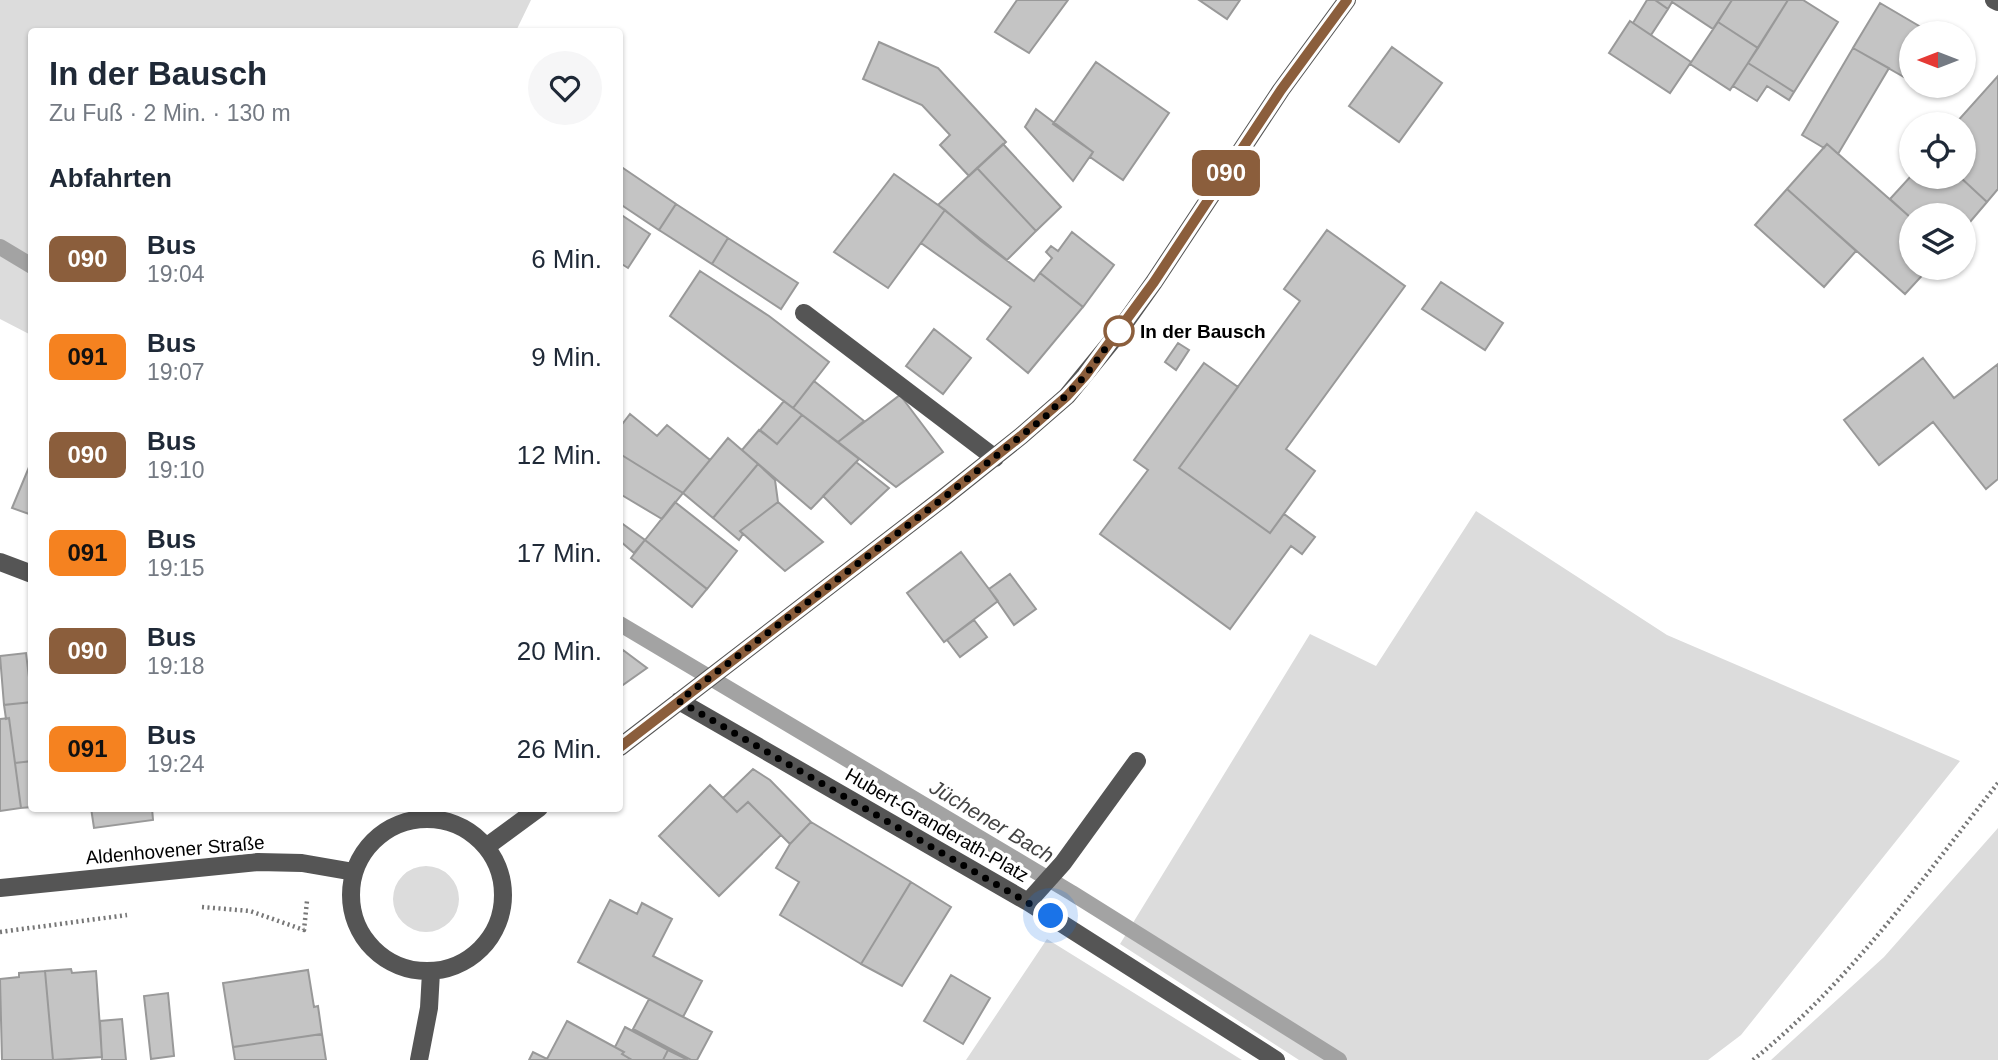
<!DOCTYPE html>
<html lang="de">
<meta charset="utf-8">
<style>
body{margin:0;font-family:Helvetica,sans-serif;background:#f6f6f7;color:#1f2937;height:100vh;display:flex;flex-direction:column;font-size:26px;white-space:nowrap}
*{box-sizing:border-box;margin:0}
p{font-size:23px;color:#747a83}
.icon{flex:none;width:38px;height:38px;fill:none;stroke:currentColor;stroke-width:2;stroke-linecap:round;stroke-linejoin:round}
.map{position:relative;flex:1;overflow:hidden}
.panel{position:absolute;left:28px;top:28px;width:595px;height:784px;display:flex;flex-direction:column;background:#fff;border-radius:7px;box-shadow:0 2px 5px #0004}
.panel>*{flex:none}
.badge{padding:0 14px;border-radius:10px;font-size:24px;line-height:46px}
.needle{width:46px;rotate:270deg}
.controls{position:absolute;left:1899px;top:21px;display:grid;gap:14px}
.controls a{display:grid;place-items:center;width:77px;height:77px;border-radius:50%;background:#fff;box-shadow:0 2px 5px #0004;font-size:35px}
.you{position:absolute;width:35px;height:35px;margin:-18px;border:5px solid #fff;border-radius:50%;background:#1a73e8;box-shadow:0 0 0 10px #1a73e833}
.map>.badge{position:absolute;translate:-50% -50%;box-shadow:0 0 0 4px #fff}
h2{padding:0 21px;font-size:26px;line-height:63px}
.round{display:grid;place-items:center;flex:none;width:74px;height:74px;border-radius:37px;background:#f6f6f7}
.overview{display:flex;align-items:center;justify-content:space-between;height:119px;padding:0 21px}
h1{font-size:33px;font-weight:800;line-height:52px}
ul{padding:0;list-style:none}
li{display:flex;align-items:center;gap:21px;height:98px;padding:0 21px}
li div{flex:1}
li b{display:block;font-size:26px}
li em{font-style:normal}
li .badge{min-width:77px;font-weight:700;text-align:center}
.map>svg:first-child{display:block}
</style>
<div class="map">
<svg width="1998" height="1060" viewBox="0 0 1998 1060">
<rect width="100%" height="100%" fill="#fff"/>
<path fill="#dcdcdc" d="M 0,0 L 531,0 L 516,31 L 32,32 L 31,335 L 0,319 Z
M 1476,511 L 1667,635 L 1960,761 L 1741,1035 L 1708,1060 L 1299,1060 L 1120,944 L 1310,634 L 1376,666 Z
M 1998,828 L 1998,1060 L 1771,1060 L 1884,957 Z
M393 899a33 33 0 1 1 66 0a33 33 0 1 1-66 0Z
M 1047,939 L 1242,1060 L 966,1060 Z"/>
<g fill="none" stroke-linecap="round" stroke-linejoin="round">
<path stroke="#a3a3a3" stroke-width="16" d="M 0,247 L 32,266
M 620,624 L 1072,893 L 1339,1060"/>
</g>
<path fill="#c4c4c4" stroke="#999" stroke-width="2" d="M 1017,0 L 1068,0 L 1029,53 L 995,32 Z
M 1199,0 L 1240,0 L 1227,19 Z
M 1647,0 L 1655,0 L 1668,9 L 1651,35 L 1633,23 Z
M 1655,0 L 1732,0 L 1713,29 L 1672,2 L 1668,9 Z
M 1732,0 L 1788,0 L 1758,48 L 1718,22 Z
M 1788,0 L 1803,0 L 1838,22 L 1794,92 L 1748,63 Z
M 1880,3 L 1931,33 L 1911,33 L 1911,81 L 1853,48 Z
M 1630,21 L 1691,62 L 1670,93 L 1609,53 Z
M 1718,22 L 1758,48 L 1730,90 L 1690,64 Z
M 879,42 L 938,68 L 1006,142 L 969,176 L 940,145 L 950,135 L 922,105 L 863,79 Z
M 1392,47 L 1442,83 L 1399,142 L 1349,106 Z
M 1853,48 L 1889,68 L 1838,154 L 1827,144 L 1824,148 L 1802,135 Z
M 1096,62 L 1169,113 L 1123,180 L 1090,157 L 1093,152 L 1053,124 Z
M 1748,63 L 1794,92 L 1789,100 L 1767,86 L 1757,101 L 1733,86 Z
M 1998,76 L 1998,189 L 1987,202 L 1960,177 L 1964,177 L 1964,124 L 1955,124 Z
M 1036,109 L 1093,152 L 1073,181 L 1025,127 Z
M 1003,144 L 1061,207 L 1036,231 L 977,168 Z
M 1827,144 L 1911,218 L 1911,268 L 1929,268 L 1905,294 L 1787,189 Z
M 620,166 L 676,204 L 659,230 L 620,204 Z
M 977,168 L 1036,231 L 1007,260 L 938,205 Z
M 894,174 L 945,210 L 888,288 L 834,252 Z
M 1911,176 L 1960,177 L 1987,202 L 1964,229 L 1964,215 L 1911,215 L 1911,218 L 1890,199 Z
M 1787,189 L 1856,251 L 1824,287 L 1755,225 Z
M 676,204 L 728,238 L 712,264 L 659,230 Z
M 945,210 L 981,241 L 1034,281 L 1040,273 L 1083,307 L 1028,373 L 987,339 L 1011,307 L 921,243 Z
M 620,214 L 650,234 L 628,268 L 620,263 Z
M 1327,230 L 1405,286 L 1286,449 L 1315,471 L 1270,533 L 1179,468 L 1300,301 L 1284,289 Z
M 1072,232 L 1114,265 L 1083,307 L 1040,273 L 1052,258 L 1046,252 L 1051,246 L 1058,251 Z
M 728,238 L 798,283 L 781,309 L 712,264 Z
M 700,271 L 769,316 L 829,362 L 793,408 L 670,316 Z
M 1441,282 L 1503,323 L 1485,350 L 1422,309 Z
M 934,329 L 971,358 L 943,394 L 906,366 Z
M 1178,343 L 1189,350 L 1176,370 L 1165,362 Z
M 1923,358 L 1954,398 L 1998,364 L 1998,479 L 1986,489 L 1933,422 L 1879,465 L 1844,420 Z
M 1204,363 L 1238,387 L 1179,468 L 1270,533 L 1284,514 L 1315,537 L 1302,554 L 1291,546 L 1230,629 L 1100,534 L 1148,470 L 1134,460 Z
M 814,381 L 864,421 L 838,442 L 793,408 Z
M 900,395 L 943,452 L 896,487 L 838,442 Z
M 784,401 L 802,415 L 777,444 L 760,430 Z
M 630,414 L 657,436 L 667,425 L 710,460 L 683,493 L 620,454 L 620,427 Z
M 802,415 L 859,459 L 811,509 L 742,450 L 759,430 L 777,444 Z
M 728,438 L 758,464 L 713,518 L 683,493 Z
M 620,454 L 683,493 L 662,519 L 620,494 Z
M 32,460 L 32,515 L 12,508 Z
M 856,462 L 889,488 L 851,524 L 823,496 Z
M 758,464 L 775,480 L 778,502 L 740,531 L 743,534 L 739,540 L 713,518 Z
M 675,502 L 737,551 L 707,589 L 645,540 Z
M 778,502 L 823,542 L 785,571 L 740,531 Z
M 620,522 L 645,540 L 634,553 L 620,541 Z
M 645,540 L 707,589 L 692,607 L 631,558 Z
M 961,552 L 998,601 L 944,642 L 907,593 Z
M 1010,574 L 1036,609 L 1014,625 L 989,589 Z
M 974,620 L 987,637 L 960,657 L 947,640 Z
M 623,650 L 647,668 L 620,687 L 620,654 Z
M 26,653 L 32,702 L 4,705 L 0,656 Z
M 31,702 L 32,761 L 15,763 L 9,718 L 6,719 L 4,705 Z
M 9,718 L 21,808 L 0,811 L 0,719 Z
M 32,761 L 32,807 L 21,808 L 15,763 Z
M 753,769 L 770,780 L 811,822 L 790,844 L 748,802 L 737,812 L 723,798 Z
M 710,785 L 737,812 L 748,802 L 781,835 L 719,896 L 659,836 Z
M 91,808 L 152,808 L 153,820 L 94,828 Z
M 811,822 L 911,882 L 861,964 L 780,915 L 799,882 L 776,868 L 790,844 Z
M 911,882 L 951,907 L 902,986 L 861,964 Z
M 610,900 L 637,914 L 642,903 L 672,919 L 653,956 L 702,981 L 683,1017 L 578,962 Z
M 71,969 L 72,973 L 96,971 L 102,1057 L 53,1060 L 45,971 Z
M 308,970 L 314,1007 L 318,1006 L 322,1034 L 233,1047 L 223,983 Z
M 45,971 L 53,1060 L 2,1060 L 0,979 L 19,977 L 19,973 Z
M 951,975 L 990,998 L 963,1044 L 924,1021 Z
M 168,993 L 174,1056 L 151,1059 L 144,996 Z
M 649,999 L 712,1032 L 697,1060 L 691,1060 L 633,1029 Z
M 122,1019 L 126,1060 L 102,1060 L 100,1021 Z
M 567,1021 L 624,1052 L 622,1054 L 632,1060 L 529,1060 L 533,1052 L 547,1059 Z
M 625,1027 L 668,1050 L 663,1060 L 632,1060 L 622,1054 L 624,1052 L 615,1047 Z
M 322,1034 L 326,1060 L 235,1060 L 233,1047 Z
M 668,1050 L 688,1060 L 663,1060 Z"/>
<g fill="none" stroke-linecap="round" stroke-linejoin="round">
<path stroke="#777" stroke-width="4.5" stroke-dasharray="2 3.5" stroke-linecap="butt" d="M 202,907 L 250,911 L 304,930 L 307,901
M 0,932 L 127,915
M 1753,1060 C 1850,982 1922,879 1998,783"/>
<path stroke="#555" stroke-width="18" d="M 1994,0 L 1998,2
M 804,313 L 995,458
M 0,562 L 32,574
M 679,701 L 1028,902 L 1276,1060
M 620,747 L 942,499 L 1021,436 L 1067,396 L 1112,341 L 1154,282 L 1281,90 L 1347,0
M351 895a76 76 0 1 1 152 0a76 76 0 1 1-152 0Z
M 486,847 L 539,808
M 0,888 L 258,862 L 302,863 L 354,872
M 1028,902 L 1063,863 L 1137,761
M 419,1060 L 429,1008 L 431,972"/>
</g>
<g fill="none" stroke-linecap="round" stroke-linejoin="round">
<defs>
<path id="line" d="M 620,747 L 942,499 L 1021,436 L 1067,396 L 1085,376 L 1154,282 L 1281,90 L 1347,0"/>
</defs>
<use href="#line" stroke="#fff" stroke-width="16"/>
<use href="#line" stroke="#8b5e3c" stroke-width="10"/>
<path stroke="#000" stroke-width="7" stroke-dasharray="0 12.6" d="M 1051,916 L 679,701 L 942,499 L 1046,416 L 1085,376 L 1126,321 L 1119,331"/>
</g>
<circle fill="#fff" stroke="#8b5e3c" stroke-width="3.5" cx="1119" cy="331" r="14"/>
<g text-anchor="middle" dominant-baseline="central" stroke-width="7" stroke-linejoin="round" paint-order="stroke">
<g font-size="19" font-weight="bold" fill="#000" stroke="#fff" text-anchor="start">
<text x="1140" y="331">In der Bausch</text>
</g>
<g font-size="19" fill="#000" stroke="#fff">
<text transform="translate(937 825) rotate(30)">Hubert-Granderath-Platz</text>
<text transform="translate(175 850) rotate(-5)">Aldenhovener Straße</text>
</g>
<g font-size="21" font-style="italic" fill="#444" stroke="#fff">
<text transform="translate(992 821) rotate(31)">Jüchener Bach</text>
</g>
</g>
</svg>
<div class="controls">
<a><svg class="needle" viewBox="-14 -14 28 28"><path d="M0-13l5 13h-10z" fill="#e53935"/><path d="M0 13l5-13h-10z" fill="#747a83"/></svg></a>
<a><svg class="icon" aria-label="locate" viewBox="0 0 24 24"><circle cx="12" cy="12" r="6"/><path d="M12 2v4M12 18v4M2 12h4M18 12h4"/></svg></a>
<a><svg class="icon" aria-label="layers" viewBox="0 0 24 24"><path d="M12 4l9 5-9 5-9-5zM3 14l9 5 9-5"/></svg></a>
</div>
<div class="you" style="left:1051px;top:916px"></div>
<b class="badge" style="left:1226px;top:173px;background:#8b5e3c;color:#fff">090</b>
<section class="panel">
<div class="overview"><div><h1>In der Bausch</h1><p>Zu Fuß · 2 Min. · 130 m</p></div><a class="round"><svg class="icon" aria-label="heart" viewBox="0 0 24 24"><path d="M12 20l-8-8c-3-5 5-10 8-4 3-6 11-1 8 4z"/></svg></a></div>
<h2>Abfahrten</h2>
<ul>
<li><span class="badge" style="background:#8b5e3c;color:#fff">090</span><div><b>Bus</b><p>19:04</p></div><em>6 Min.</em></li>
<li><span class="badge" style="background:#f58220;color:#111">091</span><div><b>Bus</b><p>19:07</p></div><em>9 Min.</em></li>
<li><span class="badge" style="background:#8b5e3c;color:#fff">090</span><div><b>Bus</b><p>19:10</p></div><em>12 Min.</em></li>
<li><span class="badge" style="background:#f58220;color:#111">091</span><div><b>Bus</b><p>19:15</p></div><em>17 Min.</em></li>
<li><span class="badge" style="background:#8b5e3c;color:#fff">090</span><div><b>Bus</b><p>19:18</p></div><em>20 Min.</em></li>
<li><span class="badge" style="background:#f58220;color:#111">091</span><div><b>Bus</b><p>19:24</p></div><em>26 Min.</em></li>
</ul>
</section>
</div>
